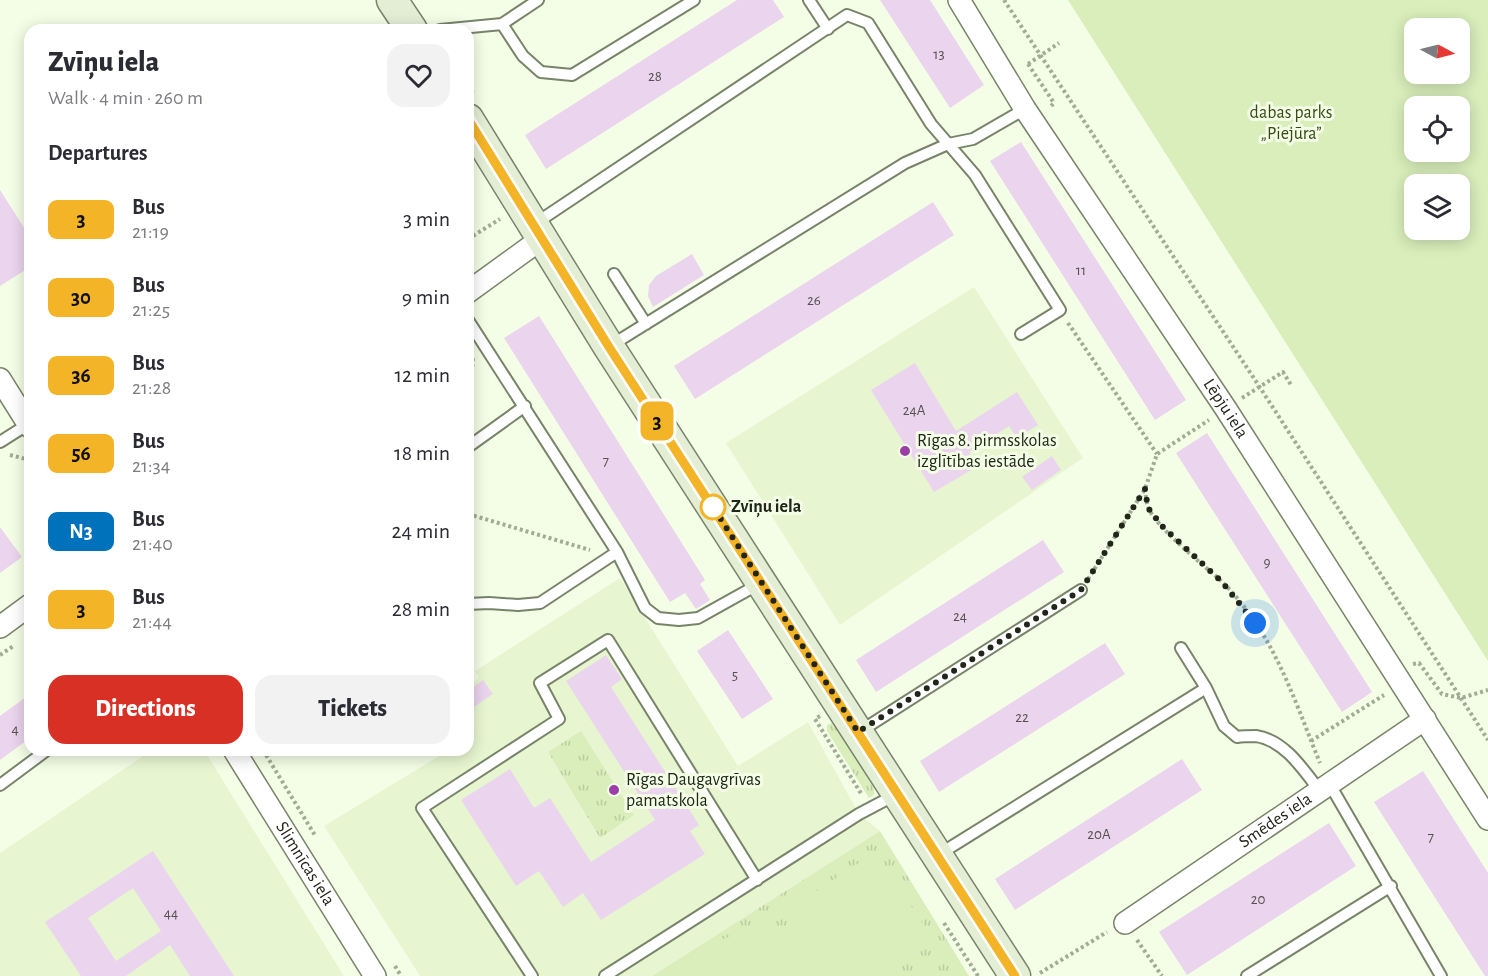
<!DOCTYPE html>
<meta charset="utf-8">
<style>
body{margin:0;font-family:"Alegreya Sans",sans-serif;background:#f2f2f3;color:#2b2b33;height:100vh;display:flex;flex-direction:column;font-size:22px;white-space:nowrap}
*{box-sizing:border-box;margin:0}
p{font-size:20px;color:#7c7c81}
.icon{flex:none;width:33px;height:33px;fill:none;stroke:currentColor;stroke-width:2;stroke-linecap:round;stroke-linejoin:round}
.map{position:relative;flex:1;overflow:hidden}
.sheet{position:absolute;left:24px;top:24px;width:450px;height:732px;display:flex;flex-direction:column;background:#fff;border-radius:18px;box-shadow:0 3px 15px #0003}
.sheet>*{flex:none}
.badge{padding:0 12px;border-radius:9px;font-size:21px;line-height:39px}
.needle{width:39px;rotate:97deg}
.fabs{position:absolute;left:1404px;top:18px;display:grid;gap:12px}
.fabs a{display:grid;place-items:center;width:66px;height:66px;border-radius:12px;background:#fff;box-shadow:0 3px 15px #0003;font-size:30px}
.you{position:absolute;width:30px;height:30px;margin:-15px;border:4px solid #fff;border-radius:50%;background:#1a73e8;box-shadow:0 0 0 9px #1a73e833}
.map>.badge{position:absolute;translate:-50% -50%;box-shadow:0 0 0 3px #fff}
h2{padding:0 24px;font-size:22px;line-height:54px}
.round{display:grid;place-items:center;flex:none;width:63px;height:63px;border-radius:18px;background:#f2f2f3}
.summary{display:flex;align-items:center;justify-content:space-between;height:102px;padding:0 24px}
h1{font-size:28px;font-weight:800;line-height:45px}
.action{display:flex;gap:12px;margin-top:auto;padding:12px 24px}
.action a{flex:1;height:69px;border-radius:18px;background:#d93025;color:#fff;font-size:24px;font-weight:800;line-height:69px;text-align:center}
.action a+a{background:#f2f2f3;color:#2b2b33}
ul{padding:0;list-style:none}
li{display:flex;align-items:center;gap:18px;height:78px;padding:0 24px}
li div{flex:1}
li b{display:block;font-size:22px}
li em{font-style:normal}
li .badge{min-width:66px;font-weight:700;text-align:center}
.map>svg:first-child{display:block}
</style>
<div class="map">
<svg width="1488" height="976" viewBox="0 0 1488 976">
<defs>
<pattern id="grass-tufts" width="24" height="20" patternUnits="userSpaceOnUse" patternTransform="scale(1.5)"><rect width="24" height="20" fill="#d9eebb"/><path d="M3 7l-1-3M5 7V3M7 7l1-3M15 17l-1-3M17 17v-4M19 17l1-3" fill="none" stroke="#bacca0"/></pattern>
</defs>
<rect width="100%" height="100%" fill="#f4fee6"/>
<path fill="#e7f6d1" d="M 974,287 L 1083,458 L 840,625 L 726,443 Z
M 620,578 L 738,766 L 808,722 L 859,814 L 880,831 L 652,976 L 420,976 L 324,826 L 449,750 L 468,750 L 468,686 L 479,678 L 475,671 Z
M 152,750 L 204,750 L 344,976 L 0,976 L 0,853 Z"/>
<path fill="url(#grass-tufts)" d="M 834,722 L 874,789 L 874,795 L 869,798 L 827,731 L 827,725 Z
M 581,731 L 634,815 L 600,838 L 548,752 Z
M 880,831 L 969,976 L 652,976 Z"/>
<path fill="#d9eebb" fill-rule="evenodd" d="M 1068,0 L 1488,0 L 1488,661 ZM 1414,28 L 1460,28 L 1460,74 L 1414,74 ZM 1414,106 L 1460,106 L 1460,152 L 1414,152 ZM 1414,184 L 1460,184 L 1460,230 L 1414,230 Z
M 875,852 L 935,942 L 884,976 L 657,976 C 675,958 729,933 754,931 C 767,930 783,934 796,936 L 776,903 L 810,884 L 815,892 Z"/>
<path fill="#ebd4ed" fill-rule="evenodd" d="M 737,0 L 773,0 L 784,17 L 546,169 L 525,135 Z
M 880,0 L 930,0 L 984,85 L 950,108 Z
M 1021,142 L 1186,400 L 1155,420 L 990,161 Z
M 0,190 L 30,237 L 30,267 L 0,286 Z
M 933,202 L 954,235 L 695,399 L 674,366 Z
M 692,254 L 704,275 L 653,307 L 648,296 L 649,285 L 656,276 Z
M 539,316 L 705,580 L 700,584 L 710,600 L 696,609 L 685,593 L 670,602 L 504,338 Z
M 915,363 L 956,431 L 1017,392 L 1038,425 L 1017,438 L 1009,426 L 969,452 L 978,466 L 934,492 L 871,390 Z
M 1207,433 L 1372,692 L 1342,712 L 1176,453 Z
M 1052,456 L 1061,470 L 1032,490 L 1022,477 Z
M 0,527 L 22,557 L 0,573 Z
M 1043,540 L 1064,572 L 876,692 L 856,660 Z
M 728,630 L 773,699 L 742,719 L 697,651 Z
M 1105,643 L 1125,674 L 939,792 L 920,761 Z
M 606,655 L 622,679 L 611,687 L 699,825 L 690,831 L 705,854 L 601,920 L 583,893 L 563,907 L 539,871 L 516,886 L 461,800 L 510,769 L 534,808 L 550,798 L 591,862 L 655,820 L 566,681 Z
M 483,680 L 493,694 L 468,711 L 468,691 Z
M 30,694 L 30,738 L 0,760 L 0,716 Z
M 1182,759 L 1202,790 L 1015,910 L 995,879 Z
M 1423,771 L 1488,873 L 1488,976 L 1485,976 L 1374,802 Z
M 1329,823 L 1356,866 L 1187,975 L 1159,932 Z
M 153,851 L 234,976 L 190,976 L 170,945 L 126,976 L 81,976 L 45,922 ZM 133,888 L 161,931 L 116,961 L 88,918 Z"/>
<g fill="none" stroke-linecap="round" stroke-linejoin="round">
<defs>
<path id="lane" d="M 809,0 L 828,29
M 502,24 L 523,56 L 541,72 L 572,75 L 694,0
M 440,30 L 502,24 L 538,0
M 536,223 L 847,15 L 868,23 L 931,124 L 975,175 L 1060,310 L 1021,334
M 614,274 L 646,324
M 468,320 L 617,552 L 645,608 L 658,618 L 679,620 L 698,618 L 759,584
M 610,346 L 905,163 L 948,144 L 973,139 L 1025,109
M 0,442 L 30,423
M 468,447 L 525,406
M 468,604 L 489,603 L 518,605 L 540,603 L 617,552
M 1206,688 L 1224,726 L 1237,737 C 1243,736 1249,736 1256,736 C 1284,740 1303,769 1319,790
M 859,732 L 1081,590
M 1329,783 L 1441,976
M 0,785 L 47,750
M 938,855 L 1206,688 L 1181,648
M 532,976 L 422,808 L 559,719 L 540,683 L 608,640 L 757,880
M 605,976 L 859,814 L 895,795
M 1247,976 L 1391,886"/>
<g id="street">
<path id="s1" d="M 959,0 L 1025,109 L 1226,409 L 1488,819"/>
<path d="M 468,292 L 541,239"/>
<path d="M 0,379 L 30,427"/>
<path d="M 0,627 L 30,605"/>
<path id="s2" d="M 234,750 L 375,976"/>
<path id="s3" d="M 1125,923 L 1425,719"/>
</g>
<path id="secondary" d="M 392,0 L 412,30
M 468,119 L 609,347 L 1015,976"/>
</defs>
<use href="#lane" stroke="#788469" stroke-width="14"/>
<use href="#street" stroke="#788469" stroke-width="24"/>
<use href="#secondary" stroke="#788469" stroke-width="33"/>
<path stroke="#a3aa97" stroke-width="4" stroke-dasharray="3 3" stroke-linecap="butt" d="M 1004,0 L 1259,386 L 1488,740
M 1028,64 L 1054,103 L 1049,108
M 1028,64 L 1059,43
M 468,85 L 474,94
M 468,239 L 500,219
M 1068,323 L 1157,454
M 1242,398 L 1283,372 L 1291,385
M 468,427 L 473,357
M 10,455 L 30,460
M 1145,489 C 1146,495 1146,502 1148,507 C 1155,526 1202,564 1219,579 C 1273,630 1293,697 1320,763
M 468,514 L 590,550
M 1088,579 L 1145,489 L 1157,454 L 1209,420
M 0,655 L 15,645
M 1413,664 L 1419,663 L 1442,694 L 1461,698 L 1488,690
M 820,716 L 815,719 L 862,795
M 1311,741 L 1384,695
M 263,750 L 316,837
M 944,923 L 978,976
M 1137,940 L 1162,976
M 395,966 L 401,976
M 1040,973 L 1107,932"/>
<use href="#lane" stroke="#fff" stroke-width="10"/>
<use href="#street" stroke="#fff" stroke-width="21"/>
<use href="#secondary" stroke="#e4eed4" stroke-width="30"/>
</g>
<g fill="none" stroke-linecap="round" stroke-linejoin="round">
<defs>
<path id="line" d="M 468,119 L 609,347 L 1015,976"/>
</defs>
<use href="#line" stroke="#fff" stroke-width="14"/>
<use href="#line" stroke="#f4b427" stroke-width="9"/>
<path stroke="#21251a" stroke-width="6" stroke-dasharray="0 10.8" d="M 713,507 L 711,504 L 858,732 L 1081,590 L 1145,489 L 1148,508 L 1162,526 L 1222,582 L 1255,623"/>
</g>
<g fill="#9c3ea7" stroke="#f4fee6" stroke-width="2">
<circle cx="905" cy="451" r="6"/>
<circle cx="614" cy="790" r="6"/>
</g>
<circle fill="#fff" stroke="#f4b427" stroke-width="3" cx="713" cy="507" r="12"/>
<g text-anchor="middle" dominant-baseline="central" stroke-width="6" stroke-linejoin="round" paint-order="stroke">
<g font-size="15" fill="#54514f">
<text x="939" y="54">13</text>
<text x="655" y="76">28</text>
<text x="1081" y="270">11</text>
<text x="814" y="300">26</text>
<text x="914" y="410">24A</text>
<text x="606" y="461">7</text>
<text x="1267" y="562">9</text>
<text x="960" y="616">24</text>
<text x="735" y="675">5</text>
<text x="1022" y="717">22</text>
<text x="15" y="729">4</text>
<text x="1099" y="834">20A</text>
<text x="1431" y="837">7</text>
<text x="1258" y="899">20</text>
<text x="171" y="913">44</text>
</g>
<g font-size="18" fill="#374915" stroke="#f4fee6">
<text x="1291" y="113">dabas parks<tspan x="1291" dy="21">„Piejūra”</tspan></text>
</g>
<g font-size="18" fill="#21251a" stroke="#f4fee6">
<text stroke="none"><textPath href="#s1" startOffset="488">Lēpju iela</textPath></text>
<text stroke="none"><textPath href="#s3" startOffset="182">Smēdes iela</textPath></text>
<text stroke="none"><textPath href="#s2" startOffset="134">Slimnīcas iela</textPath></text>
</g>
<g font-size="18" fill="#21251a" stroke="#f4fee6" text-anchor="start">
<text x="917" y="441">Rīgas 8. pirmsskolas<tspan x="917" dy="21">izglītības iestāde</tspan></text>
<text x="626" y="780">Rīgas Daugavgrīvas<tspan x="626" dy="21">pamatskola</tspan></text>
</g>
<g font-size="18" font-weight="bold" fill="#21251a" stroke="#f4fee6" text-anchor="start">
<text x="731" y="507">Zvīņu iela</text>
</g>
</g>
</svg>
<div class="fabs">
<a><svg class="needle" viewBox="-14 -14 28 28"><path d="M0-13l5 13h-10z" fill="#e53935"/><path d="M0 13l5-13h-10z" fill="#7c7c81"/></svg></a>
<a><svg class="icon" aria-label="locate" viewBox="0 0 24 24"><circle cx="12" cy="12" r="6"/><path d="M12 2v4M12 18v4M2 12h4M18 12h4"/></svg></a>
<a><svg class="icon" aria-label="layers" viewBox="0 0 24 24"><path d="M12 4l9 5-9 5-9-5zM3 14l9 5 9-5"/></svg></a>
</div>
<div class="you" style="left:1255px;top:623px"></div>
<b class="badge" style="left:657px;top:421px;background:#f4b427;color:#111">3</b>
<section class="sheet">
<div class="summary"><div><h1>Zvīņu iela</h1><p>Walk · 4 min · 260 m</p></div><a class="round"><svg class="icon" aria-label="heart" viewBox="0 0 24 24"><path d="M12 20l-8-8c-3-5 5-10 8-4 3-6 11-1 8 4z"/></svg></a></div>
<h2>Departures</h2>
<ul>
<li><span class="badge" style="background:#f4b427;color:#111">3</span><div><b>Bus</b><p>21:19</p></div><em>3 min</em></li>
<li><span class="badge" style="background:#f4b427;color:#111">30</span><div><b>Bus</b><p>21:25</p></div><em>9 min</em></li>
<li><span class="badge" style="background:#f4b427;color:#111">36</span><div><b>Bus</b><p>21:28</p></div><em>12 min</em></li>
<li><span class="badge" style="background:#f4b427;color:#111">56</span><div><b>Bus</b><p>21:34</p></div><em>18 min</em></li>
<li><span class="badge" style="background:#0072bc;color:#fff">N3</span><div><b>Bus</b><p>21:40</p></div><em>24 min</em></li>
<li><span class="badge" style="background:#f4b427;color:#111">3</span><div><b>Bus</b><p>21:44</p></div><em>28 min</em></li>
</ul>
<div class="action"><a>Directions</a><a>Tickets</a></div>
</section>
</div>
